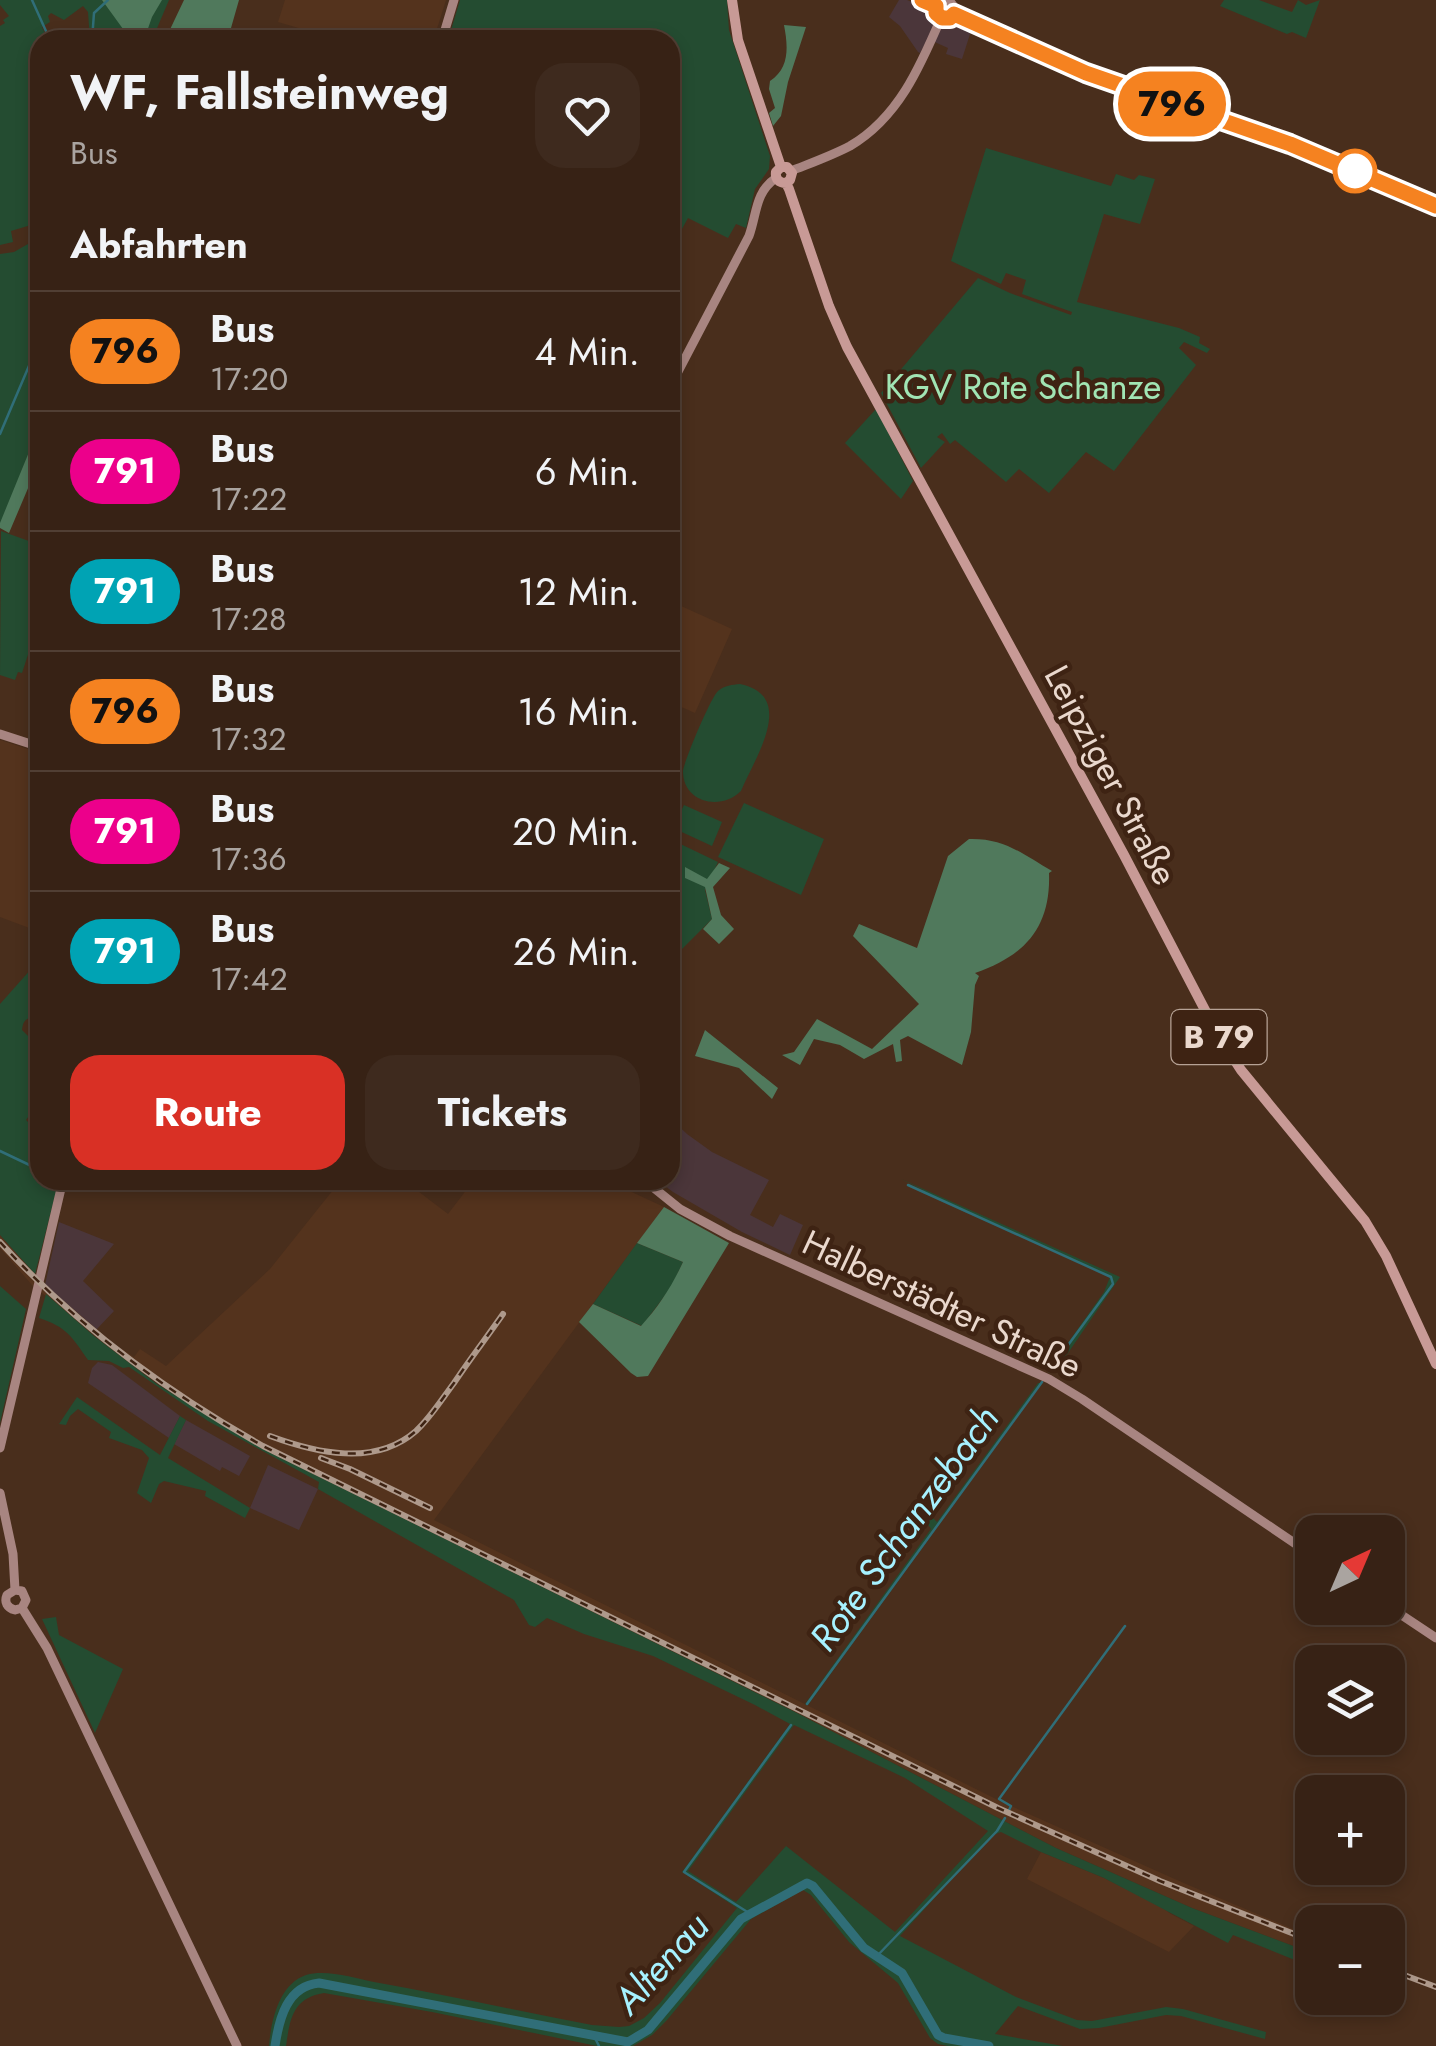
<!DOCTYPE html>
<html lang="de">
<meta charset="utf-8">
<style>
body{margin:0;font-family:Jost,sans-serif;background:#3e2a1e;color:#f1f3f6;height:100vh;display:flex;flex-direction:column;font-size:38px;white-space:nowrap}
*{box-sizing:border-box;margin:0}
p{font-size:32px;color:#aaa4a0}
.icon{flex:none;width:55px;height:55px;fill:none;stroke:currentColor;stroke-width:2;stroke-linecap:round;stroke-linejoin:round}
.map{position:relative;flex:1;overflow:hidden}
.panel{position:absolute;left:30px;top:30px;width:650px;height:1160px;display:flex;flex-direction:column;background:#372215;border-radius:30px;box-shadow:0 5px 15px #0003,0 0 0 2px #513f34}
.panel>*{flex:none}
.badge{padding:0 20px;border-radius:32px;font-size:35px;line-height:65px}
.needle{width:65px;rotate:44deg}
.tools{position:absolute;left:1295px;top:1515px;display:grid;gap:20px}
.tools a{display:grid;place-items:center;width:110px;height:110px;border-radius:20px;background:#372215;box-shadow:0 5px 15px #0003,0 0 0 2px #513f34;font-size:50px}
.map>.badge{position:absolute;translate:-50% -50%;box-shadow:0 0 0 5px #fff}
h2{padding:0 40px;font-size:38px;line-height:90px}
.round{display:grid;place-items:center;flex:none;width:105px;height:105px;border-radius:30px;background:#3e2a1e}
.headline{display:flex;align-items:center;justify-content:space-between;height:170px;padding:0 40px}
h1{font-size:48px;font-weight:700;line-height:75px}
.cta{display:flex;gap:20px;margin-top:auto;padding:20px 40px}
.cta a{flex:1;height:115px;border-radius:30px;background:#d93025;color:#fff;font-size:40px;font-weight:700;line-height:115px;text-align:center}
.cta a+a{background:#3e2a1e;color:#f1f3f6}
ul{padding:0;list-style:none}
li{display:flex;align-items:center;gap:30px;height:120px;padding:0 40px;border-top:2px solid #513f34}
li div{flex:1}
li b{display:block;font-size:38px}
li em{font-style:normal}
li .badge{min-width:110px;font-weight:700;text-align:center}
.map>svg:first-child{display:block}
</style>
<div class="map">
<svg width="1436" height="2046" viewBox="0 0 1436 2046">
<rect width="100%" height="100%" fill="#492e1c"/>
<path fill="#4b363a" d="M 899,0 L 907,0 L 927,8 L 934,22 L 943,27 L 957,22 L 972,28 L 962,59 L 946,54 L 948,48 L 928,39 L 920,53 L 918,52 L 900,26 L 889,17 Z
M 670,1118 L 687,1134 L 712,1152 L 769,1180 L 750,1215 L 773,1227 L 780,1214 L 803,1225 L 790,1255 L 742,1232 L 673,1192 L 657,1180 L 670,1180 Z
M 59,1222 L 114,1244 L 83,1281 L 114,1311 L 96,1330 L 45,1285 Z
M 98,1362 L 112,1365 L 180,1416 L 169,1438 L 88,1383 L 92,1368 Z
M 186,1420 L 250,1456 L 239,1476 L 222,1467 L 220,1471 L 174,1444 Z
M 268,1465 L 318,1489 L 299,1530 L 250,1508 Z"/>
<path fill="#54331d" d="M 285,0 L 446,0 L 436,32 L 419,28 L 411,32 L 409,40 L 356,40 L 328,31 L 326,36 L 278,22 Z
M 670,601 L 732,629 L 695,713 L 670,702 Z
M 0,740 L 40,753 L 40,932 L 0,917 Z
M 341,1180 L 413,1180 L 410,1185 L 448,1214 L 474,1180 L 606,1180 L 664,1207 L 434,1520 L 1000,1801 L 1186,1884 L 1312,1937 L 1312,1953 L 1192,1908 L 1056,1848 L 795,1712 L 261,1448 L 215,1421 L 132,1366 L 32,1285 L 0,1248 L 0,1235 L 45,1285 L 114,1344 L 134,1357 L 140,1349 L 166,1366 L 270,1269 Z
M 1041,1852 L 1104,1878 L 1157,1904 L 1171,1914 L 1194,1926 L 1169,1952 L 1027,1879 Z"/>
<path fill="#244c31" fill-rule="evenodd" d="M 0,0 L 169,0 L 152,40 L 90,40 L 88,12 L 83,6 L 64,20 L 51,13 L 48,16 L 50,22 L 42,27 L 48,40 L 40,40 L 40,217 L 31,225 L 11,231 L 13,242 L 0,245 L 0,26 L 5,23 L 3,20 L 9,16 L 0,5 Z
M 460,0 L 727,0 L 729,30 L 770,156 L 769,169 L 755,189 L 746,228 L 736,224 L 728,238 L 688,218 L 670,251 L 670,40 L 471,40 L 451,30 Z
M 1224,0 L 1259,0 L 1292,12 L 1298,0 L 1306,5 L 1320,0 L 1306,38 L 1292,32 L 1287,34 L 1220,6 Z
M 986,148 L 1111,186 L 1116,174 L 1134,180 L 1139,175 L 1155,179 L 1140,224 L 1104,214 L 1077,302 L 1179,328 L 1200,337 L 1199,343 L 1210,349 L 1207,353 L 1184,342 L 1179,348 L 1196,365 L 1114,471 L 1086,452 L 1049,493 L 1019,469 L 1006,482 L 955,440 L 950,444 L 942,433 L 937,437 L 945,442 L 921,468 L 881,393 L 978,278 L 1010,293 L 1071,315 L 1072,312 L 1022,294 L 1026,280 L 1006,273 L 1001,284 L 951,261 Z
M 40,237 L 40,424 L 0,527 L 0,254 L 14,252 Z
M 876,409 L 913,481 L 901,499 L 845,443 Z
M 1,531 L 40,545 L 40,618 L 22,673 L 18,672 L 15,680 L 0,675 Z
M 740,684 C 798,696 754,759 741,791 C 721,811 683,803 683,771 C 684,761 711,697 718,691 C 725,685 732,685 740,684 Z
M 744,803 L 824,839 L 801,895 L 718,857 Z
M 684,805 L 722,822 L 712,846 L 673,828 Z
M 670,839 L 718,862 L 705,890 L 712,919 L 670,961 Z
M 32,968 L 40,973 L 40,1022 L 32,1017 C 24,1019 23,1023 22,1030 L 30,1038 L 40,1039 L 40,1100 L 26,1120 L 33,1127 L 40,1118 L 40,1180 L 59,1180 L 35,1274 L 0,1235 L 0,1004 Z
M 901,1179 L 1120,1277 L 1055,1372 L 1048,1371 L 1104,1292 L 1110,1277 L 923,1193 L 923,1190 Z
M 637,1243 L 683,1262 L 672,1286 L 642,1326 L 593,1304 Z
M 0,1286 L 26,1309 L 0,1423 Z
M 46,1294 L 94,1336 L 157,1384 L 261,1448 L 795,1712 L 1056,1848 L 1192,1908 L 1312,1953 L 1312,1967 L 1233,1935 L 1228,1943 L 1104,1878 L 1041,1852 L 1001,1832 L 991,1836 L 900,1936 L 1016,1997 L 1077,2020 L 1092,2021 L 1166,2007 L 1183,2009 L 1266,2032 L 1265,2039 L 1181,2016 L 1166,2015 L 1099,2028 L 1080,2029 L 1018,2006 L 995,2034 L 1063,2046 L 948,2046 L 938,2044 L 930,2038 L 898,1983 L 849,1942 L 811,1895 L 803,1890 L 751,1919 L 667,2020 L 652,2035 L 633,2046 L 597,2046 L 432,2012 L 324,1993 C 293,1998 290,2018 286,2046 L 269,2046 C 271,2021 279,1984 306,1975 C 326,1969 354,1978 374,1982 C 447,1995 519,2011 592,2025 L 619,2027 L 629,2026 L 644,2018 L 660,2003 L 737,1908 L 682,1872 L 790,1724 L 755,1705 L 653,1656 L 584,1634 L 547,1618 L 535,1627 L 529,1625 L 514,1600 L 318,1489 L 319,1482 L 208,1421 L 129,1367 L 123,1368 L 109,1361 L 88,1360 C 72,1337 67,1327 39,1318 ZM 794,1725 L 905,1778 L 988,1831 L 895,1932 L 786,1846 L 736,1902 L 688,1871 Z
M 1038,1383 L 1042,1383 L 808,1705 L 805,1704 L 931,1529 L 927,1523 L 931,1516 L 937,1522 Z
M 77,1397 L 160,1455 L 180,1416 L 186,1420 L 168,1458 L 250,1508 L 245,1518 L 205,1496 L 206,1491 L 164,1481 L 159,1484 L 151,1503 L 137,1493 L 149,1458 L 142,1450 L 109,1438 L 111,1432 L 78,1409 L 70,1416 L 66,1425 L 59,1424 Z
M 56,1617 L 59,1635 L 123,1669 L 95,1733 L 42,1619 Z"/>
<path fill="#50795c" d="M 102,0 L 162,0 L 152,17 L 144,40 L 131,40 Z
M 184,0 L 239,0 L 231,28 L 266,40 L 165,40 Z
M 784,25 L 806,27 L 788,82 L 781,116 L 773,126 L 769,113 L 775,108 L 769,89 L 770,81 C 790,68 788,46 784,25 Z
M 40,425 L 40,460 L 9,533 L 0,528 L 0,523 Z
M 969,839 C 1005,838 1022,854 1052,871 L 1049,873 C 1051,927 1025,956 975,973 L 979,976 L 975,985 L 971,1032 L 962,1065 L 908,1036 L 900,1040 L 902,1061 L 896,1062 L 893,1044 L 864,1059 L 840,1045 L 814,1039 L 800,1065 L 782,1055 L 794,1052 L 817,1019 L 872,1049 L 919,1004 L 853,936 L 859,924 L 917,948 L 948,856 Z
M 719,863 L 730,868 L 713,887 L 721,915 L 734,929 L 719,944 L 703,929 L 712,919 L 705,887 L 685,878 L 685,867 L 707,879 Z
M 705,1030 L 778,1088 L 772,1099 L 739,1068 L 695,1056 Z
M 664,1207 L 729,1243 L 648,1376 L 637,1377 L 631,1373 L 579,1322 L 593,1304 L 641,1326 C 659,1306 672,1286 683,1262 L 637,1243 Z"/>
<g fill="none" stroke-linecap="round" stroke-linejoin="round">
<path stroke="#306e78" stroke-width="2.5" d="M 32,0 L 50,40
M 92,40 L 94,13 L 108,0
M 0,434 L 40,340
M 0,1151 L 40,1170
M 908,1185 L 1111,1277 L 1113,1284 L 1049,1371
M 807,1704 L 1042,1382
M 1009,1810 L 1011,1806 L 999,1799 L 1125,1626
M 749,1913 L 684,1872 L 791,1725
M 877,1956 L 997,1831 L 1005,1818
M 594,2036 L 599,2046"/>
<path stroke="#306e78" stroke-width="9" d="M 275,2046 C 279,2019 287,1986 319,1983 L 628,2042 L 648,2030 L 741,1919 L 807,1883 L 813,1886 L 864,1948 L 902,1973 L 938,2035 L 944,2038 L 989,2046"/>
<path stroke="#a88581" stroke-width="9" d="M 922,0 L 936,6
M 936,6 L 936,13 L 939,17 L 950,18 L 955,8 L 949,0
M 955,13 L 1086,73 L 1290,144 L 1436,206
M 442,40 L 454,0
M 791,171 C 811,163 831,156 850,146 C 898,118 920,67 941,18
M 670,387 L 749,236 C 757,214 755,192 776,178
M 0,734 L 40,747
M 644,1180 L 680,1209 L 730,1236 L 1049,1379 L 1082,1399 L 1312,1555
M 0,1448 L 63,1180
M 0,1493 L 13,1554 L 15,1590 L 7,1595 C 4,1602 7,1608 15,1610 L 22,1608 L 26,1600 L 22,1591 L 15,1590
M 1388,1606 L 1436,1638
M 22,1608 L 47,1648 L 237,2046"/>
<path stroke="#c89a96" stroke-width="10" d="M 732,0 L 738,40 L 781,167 L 776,172 C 775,179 779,183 786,183 L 789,189 L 829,306 L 847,347 L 1124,855 L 1217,1033 L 1241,1070 L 1365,1221 L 1386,1256 L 1436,1364
M 781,167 L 787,167 L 792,173 L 790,180 L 786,183"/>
<defs>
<path id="rail" d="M 0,1242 C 77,1326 165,1391 263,1446 L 998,1808 L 1160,1881 L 1312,1941
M 270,1436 C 316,1453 375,1467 416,1431 C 431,1417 442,1399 454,1383 C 470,1359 487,1337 503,1314
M 321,1458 L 350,1469 L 430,1508
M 1388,1969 L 1436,1987"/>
</defs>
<use href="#rail" stroke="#ae998b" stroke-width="6"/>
<use href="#rail" stroke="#3e2313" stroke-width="2.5" stroke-dasharray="8" stroke-linecap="butt"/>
</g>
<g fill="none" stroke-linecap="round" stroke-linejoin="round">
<defs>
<path id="line" d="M 922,0 L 936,6 L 936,13 L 942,18 L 950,18 L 954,14 L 1086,73 L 1290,144 L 1436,206"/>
</defs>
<use href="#line" stroke="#fff" stroke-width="22"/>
<use href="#line" stroke="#f58220" stroke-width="15"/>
</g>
<circle fill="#fff" stroke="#f58220" stroke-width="5" cx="1355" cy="171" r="20"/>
<g text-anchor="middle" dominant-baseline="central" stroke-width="9" stroke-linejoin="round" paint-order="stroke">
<rect fill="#3e2313" stroke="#b6a295" stroke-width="2.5" x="1171.5" y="1010" width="95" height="54" rx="8"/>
<g font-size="32" font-weight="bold" fill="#ead8cd">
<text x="1219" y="1037">B 79</text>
</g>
<g font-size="35" fill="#a1e5b4" stroke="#3e2313">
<text x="1023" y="387">KGV Rote Schanze</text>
</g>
<g font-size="35" fill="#ead8cd" stroke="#3e2313">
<text transform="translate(1111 775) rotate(62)">Leipziger Straße</text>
<text transform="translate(942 1304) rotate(25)">Halberstädter Straße</text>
</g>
<g font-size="38" font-style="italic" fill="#a6f1ff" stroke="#3e2313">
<text transform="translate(904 1528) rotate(-54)">Rote Schanzebach</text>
<text transform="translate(661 1963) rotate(-48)">Altenau</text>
</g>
</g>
</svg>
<div class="tools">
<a><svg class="needle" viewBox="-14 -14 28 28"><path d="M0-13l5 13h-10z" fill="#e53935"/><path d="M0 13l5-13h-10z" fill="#aaa4a0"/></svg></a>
<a><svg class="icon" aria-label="layers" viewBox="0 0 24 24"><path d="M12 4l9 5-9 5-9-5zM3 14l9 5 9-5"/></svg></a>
<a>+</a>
<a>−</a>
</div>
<b class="badge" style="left:1172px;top:104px;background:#f58220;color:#111">796</b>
<section class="panel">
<div class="headline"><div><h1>WF, Fallsteinweg</h1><p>Bus</p></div><a class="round"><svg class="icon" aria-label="heart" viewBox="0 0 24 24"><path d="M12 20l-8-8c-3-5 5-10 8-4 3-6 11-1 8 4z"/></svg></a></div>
<h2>Abfahrten</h2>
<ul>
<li><span class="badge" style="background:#f58220;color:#111">796</span><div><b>Bus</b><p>17:20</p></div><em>4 Min.</em></li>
<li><span class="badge" style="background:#ec008b;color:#fff">791</span><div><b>Bus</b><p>17:22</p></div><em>6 Min.</em></li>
<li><span class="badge" style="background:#00a3b4;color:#fff">791</span><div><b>Bus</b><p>17:28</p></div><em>12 Min.</em></li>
<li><span class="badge" style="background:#f58220;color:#111">796</span><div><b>Bus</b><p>17:32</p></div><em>16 Min.</em></li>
<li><span class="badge" style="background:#ec008b;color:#fff">791</span><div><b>Bus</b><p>17:36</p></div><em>20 Min.</em></li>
<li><span class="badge" style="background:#00a3b4;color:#fff">791</span><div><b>Bus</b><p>17:42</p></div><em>26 Min.</em></li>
</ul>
<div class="cta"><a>Route</a><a>Tickets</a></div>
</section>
</div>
